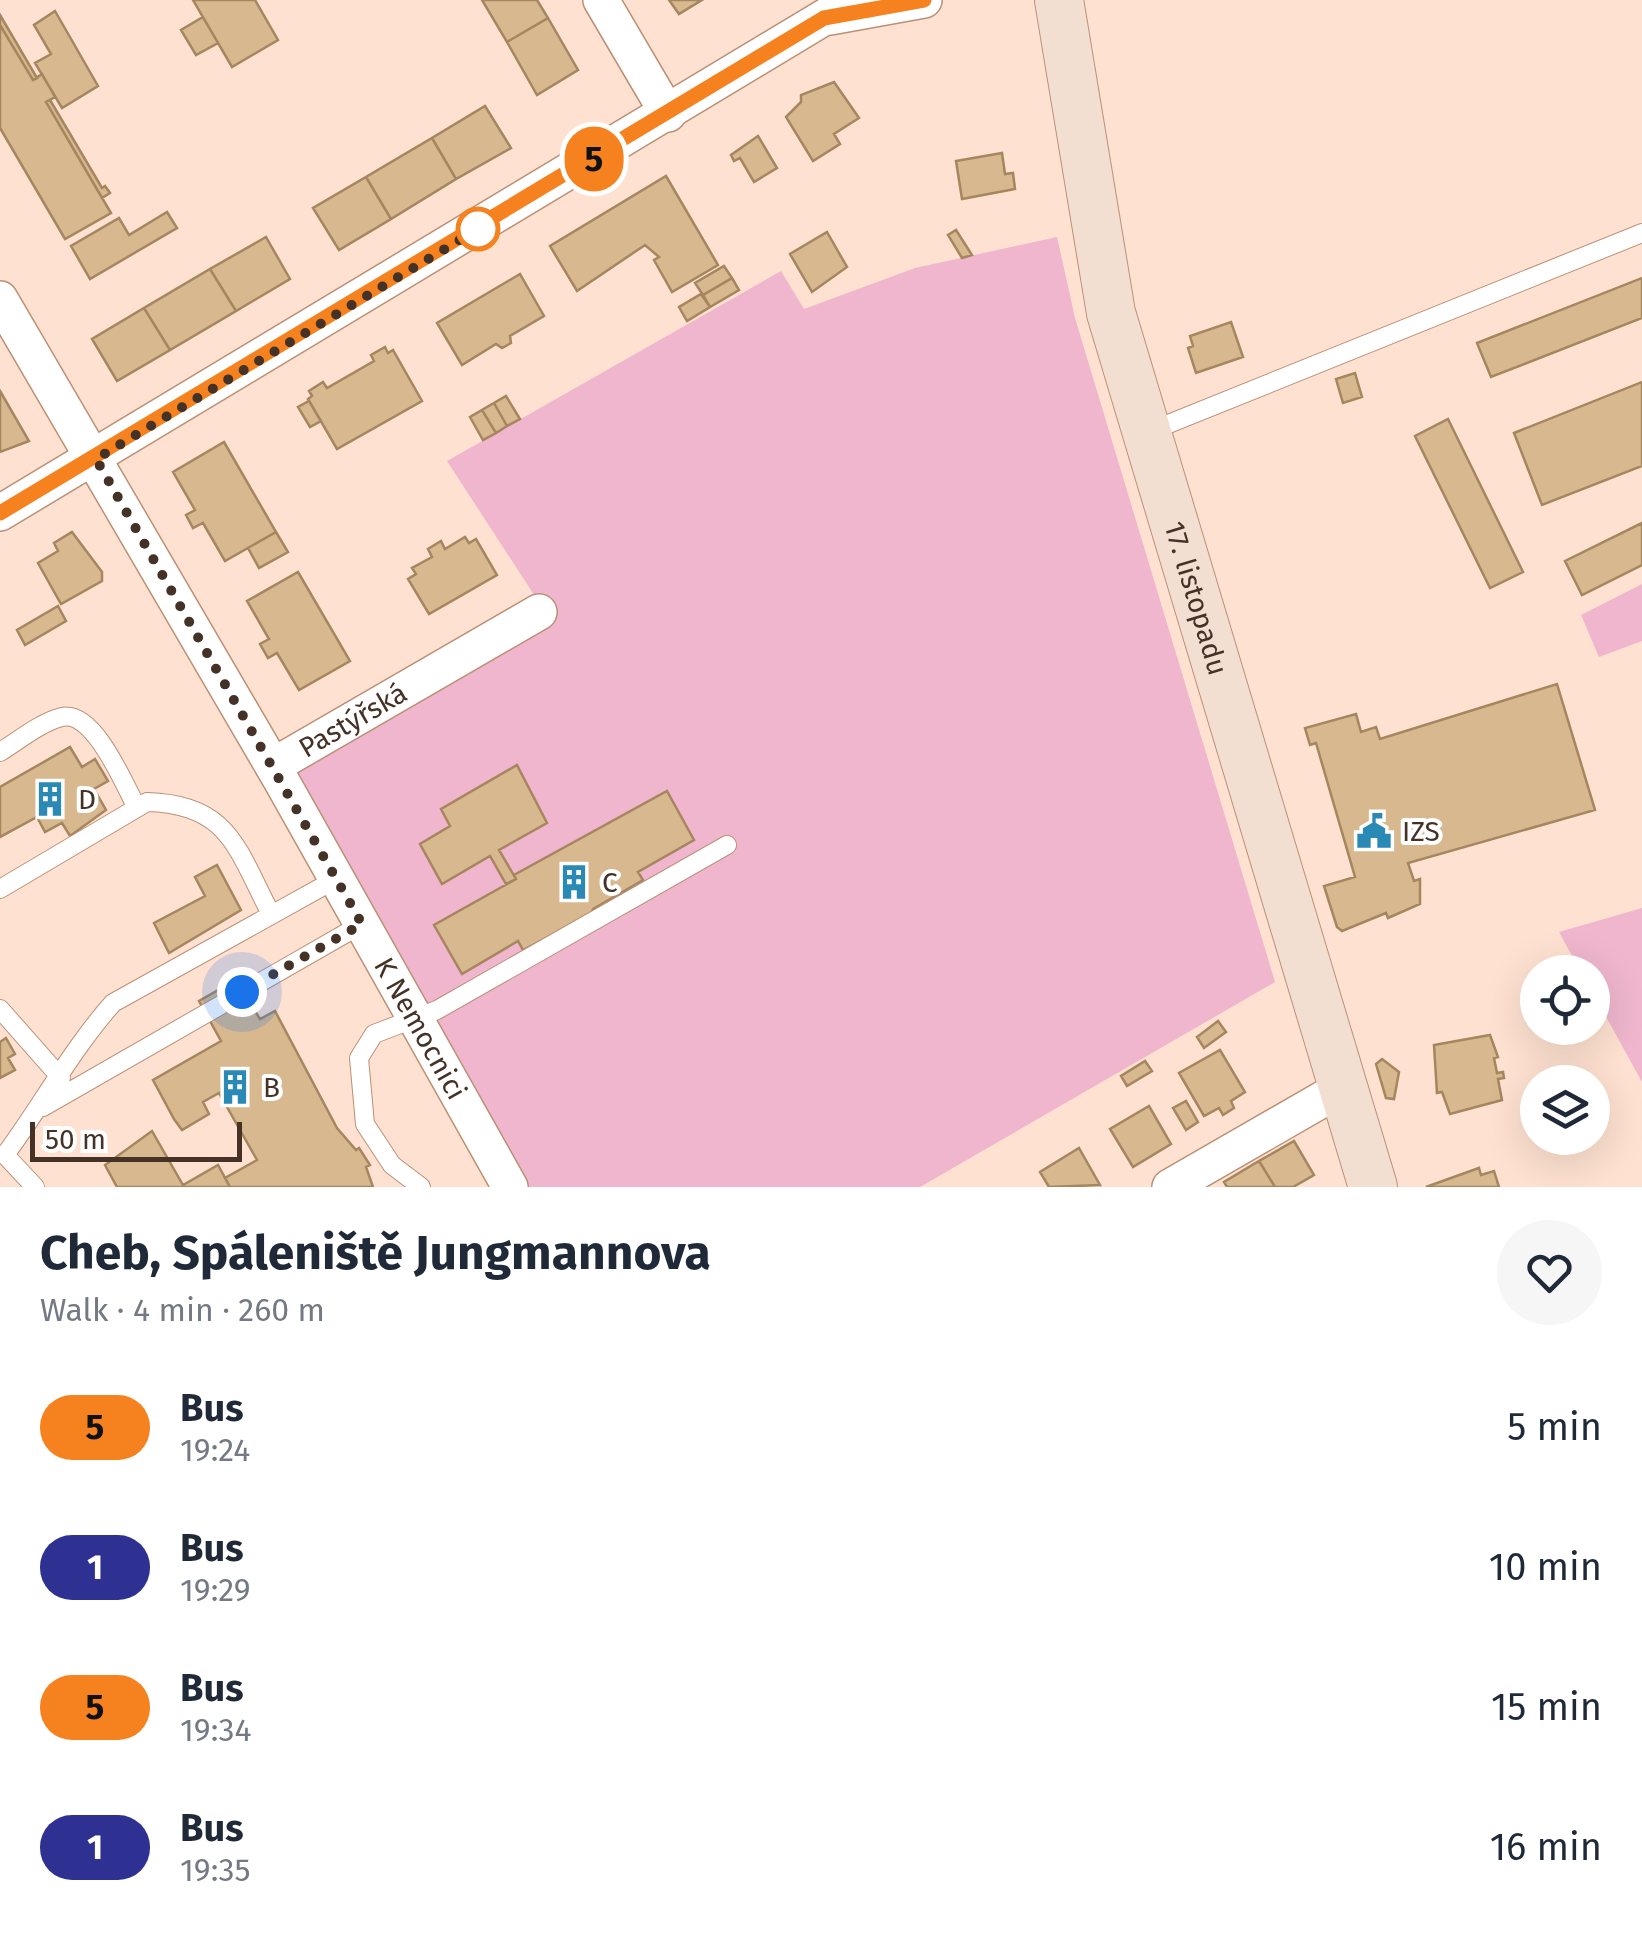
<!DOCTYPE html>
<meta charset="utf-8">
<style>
body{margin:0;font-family:"Fira Sans",sans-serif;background:#f6f6f7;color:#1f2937;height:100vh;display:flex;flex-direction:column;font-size:38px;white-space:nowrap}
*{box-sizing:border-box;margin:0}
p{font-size:32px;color:#747a83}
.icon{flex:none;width:55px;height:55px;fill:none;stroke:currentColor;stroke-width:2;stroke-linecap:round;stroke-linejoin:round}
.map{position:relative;height:1187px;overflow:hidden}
.details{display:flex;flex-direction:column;background:#fff;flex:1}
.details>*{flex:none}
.badge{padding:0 20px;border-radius:32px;font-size:35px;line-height:65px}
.tools{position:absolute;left:1520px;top:955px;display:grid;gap:20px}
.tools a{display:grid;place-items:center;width:90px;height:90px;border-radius:50%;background:#fff;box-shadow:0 10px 40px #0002;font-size:50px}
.scale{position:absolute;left:30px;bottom:25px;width:212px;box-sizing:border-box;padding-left:10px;border:5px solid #453227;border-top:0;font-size:28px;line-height:35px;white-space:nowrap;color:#453227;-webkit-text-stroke:8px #fff;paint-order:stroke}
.you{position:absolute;width:50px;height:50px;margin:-25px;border:8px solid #fff;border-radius:50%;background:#1a73e8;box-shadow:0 0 0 15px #1a73e833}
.map>.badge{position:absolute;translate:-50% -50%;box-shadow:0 0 0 5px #fff}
.round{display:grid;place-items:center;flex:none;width:105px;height:105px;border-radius:52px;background:#f6f6f7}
.headline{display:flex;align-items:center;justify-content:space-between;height:170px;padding:0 40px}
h1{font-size:48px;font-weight:700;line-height:75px}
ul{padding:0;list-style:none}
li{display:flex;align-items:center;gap:30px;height:140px;padding:0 40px}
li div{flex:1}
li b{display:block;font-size:38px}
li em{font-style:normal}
li .badge{min-width:110px;font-weight:700;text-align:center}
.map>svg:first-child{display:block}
</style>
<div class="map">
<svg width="1642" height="1187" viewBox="0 0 1642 1187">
<rect width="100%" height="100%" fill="#fee1d0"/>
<path fill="#efb6cd" d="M 1057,237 L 1075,318 L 1275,982 L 920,1187 L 510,1187 L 281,780 L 553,624 L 447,461 L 781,271 L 804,309 L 915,268 Z
M 1642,584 L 1642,641 L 1599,657 L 1581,615 Z
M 1642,908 L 1642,1082 L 1593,993 L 1592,972 L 1581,972 L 1559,932 Z"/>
<path fill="#d8b88f" stroke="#a5865f" stroke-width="2.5" d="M 193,0 L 255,0 L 278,40 L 232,67 Z
M 482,0 L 537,0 L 548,18 L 507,42 Z
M 669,0 L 702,0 L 679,14 Z
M 55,11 L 98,86 L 62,108 L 35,63 L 51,54 L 34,25 Z
M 0,15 L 37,78 L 33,80 L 0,25 Z
M 203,17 L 218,43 L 196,55 L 181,30 Z
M 548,18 L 578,70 L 537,95 L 507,42 Z
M 0,25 L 33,80 L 42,74 L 55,97 L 46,102 L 111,213 L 65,239 L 0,128 Z
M 834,82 L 859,118 L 834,134 L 840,144 L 813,161 L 786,117 L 801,102 L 801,95 Z
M 50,100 L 102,188 L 105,186 L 110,193 L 102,198 L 46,102 Z
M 485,106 L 511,148 L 456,179 L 432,138 Z
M 758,136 L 777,168 L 754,182 L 740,158 L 734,161 L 731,155 Z
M 432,138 L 456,179 L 391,219 L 366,177 Z
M 1002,153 L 1005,174 L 1013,173 L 1015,189 L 962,199 L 956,161 Z
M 666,176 L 718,265 L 672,292 L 654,260 L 659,257 L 645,245 L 577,291 L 550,246 Z
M 366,177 L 391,219 L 339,250 L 313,208 Z
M 167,212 L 177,228 L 90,279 L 71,246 L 119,218 L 129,235 Z
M 956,230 L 972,255 L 962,258 L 948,235 Z
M 827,232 L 847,267 L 812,292 L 790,254 Z
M 266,237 L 290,279 L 236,311 L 210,269 Z
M 724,266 L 732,278 L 703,295 L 695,283 Z
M 210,269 L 236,311 L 170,350 L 144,308 Z
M 520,274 L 544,316 L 510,336 L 511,343 L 502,348 L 496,344 L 462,365 L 437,323 Z
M 732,278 L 739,290 L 710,307 L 703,295 Z
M 1642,278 L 1642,318 L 1491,377 L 1477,343 Z
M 701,294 L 710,307 L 687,321 L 679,307 Z
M 144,308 L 170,350 L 117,381 L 92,339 Z
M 1231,322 L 1243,357 L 1196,373 L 1188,348 L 1193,346 L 1190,336 Z
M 385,347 L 388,353 L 393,350 L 422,401 L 337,449 L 308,399 L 312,396 L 309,391 L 323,382 L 327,388 L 374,361 L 371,355 Z
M 1355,373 L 1362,397 L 1343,403 L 1336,379 Z
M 1642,382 L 1642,466 L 1542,505 L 1514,433 Z
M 0,391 L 29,441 L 0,452 Z
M 506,396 L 520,419 L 507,426 L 494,403 Z
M 309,401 L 321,421 L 310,427 L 298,407 Z
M 494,403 L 507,426 L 496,433 L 482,410 Z
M 482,410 L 496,433 L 483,440 L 470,417 Z
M 1448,419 L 1523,572 L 1490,588 L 1415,436 Z
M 224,442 L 276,532 L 225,561 L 203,523 L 193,528 L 186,515 L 195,510 L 173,472 Z
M 1642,523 L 1642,565 L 1582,595 L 1565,561 Z
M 72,532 L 102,572 L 102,581 L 61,604 L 38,563 L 58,551 L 54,543 Z
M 276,532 L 288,552 L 259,568 L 248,548 Z
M 465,537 L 469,543 L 476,539 L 497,575 L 429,614 L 408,579 L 416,574 L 412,568 L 432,557 L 428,549 L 441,541 L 445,549 Z
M 298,572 L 350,661 L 299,690 L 277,653 L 268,658 L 260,644 L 269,639 L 247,601 Z
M 58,606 L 66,621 L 25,645 L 17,630 Z
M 1557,684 L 1595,810 L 1408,863 L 1414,881 L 1420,879 L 1420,904 L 1388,918 L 1386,913 L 1342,931 L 1337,927 L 1324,886 L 1355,877 L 1316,743 L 1310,745 L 1305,728 L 1356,714 L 1361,732 L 1376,727 L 1380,739 Z
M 70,747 L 82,767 L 95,759 L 108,781 L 94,789 L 106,810 L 70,836 L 62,823 L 45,832 L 37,817 L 0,837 L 0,787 Z
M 517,765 L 547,823 L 499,850 L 516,879 L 506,884 L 490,856 L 442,884 L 420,844 L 450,826 L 441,809 Z
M 667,791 L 694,840 L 638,872 L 643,880 L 593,909 L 591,915 L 523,950 L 518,941 L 462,974 L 434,925 L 516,879 L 514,875 Z
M 217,865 L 241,910 L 169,953 L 154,923 L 205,896 L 195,877 Z
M 236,980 L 260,1019 L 275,1011 L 337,1128 L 356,1150 L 359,1148 L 370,1165 L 366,1167 L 373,1187 L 230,1187 L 225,1178 L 257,1160 L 219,1093 L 203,1102 L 209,1114 L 182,1130 L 174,1119 L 153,1080 L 221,1041 L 199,1001 Z
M 1218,1021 L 1226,1032 L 1204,1048 L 1197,1037 Z
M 1490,1035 L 1498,1057 L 1494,1058 L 1497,1073 L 1503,1072 L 1504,1078 L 1498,1079 L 1502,1100 L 1450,1114 L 1442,1092 L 1437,1093 L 1434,1045 Z
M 6,1038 L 15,1054 L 8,1058 L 15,1070 L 0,1078 L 0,1042 Z
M 1220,1050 L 1245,1092 L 1231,1101 L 1234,1108 L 1223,1115 L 1219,1108 L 1204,1116 L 1179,1073 Z
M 1382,1059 L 1399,1072 L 1394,1099 L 1386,1098 L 1376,1064 Z
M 1145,1061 L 1152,1071 L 1127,1086 L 1121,1076 Z
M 1186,1101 L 1198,1122 L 1186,1130 L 1173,1108 Z
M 1149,1106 L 1171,1144 L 1133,1167 L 1110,1129 Z
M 152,1131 L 183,1185 L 218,1165 L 230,1187 L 117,1187 L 105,1165 Z
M 1294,1141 L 1314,1175 L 1293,1187 L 1275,1187 L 1259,1161 Z
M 1079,1148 L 1100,1185 L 1049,1187 L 1040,1172 Z
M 1259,1161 L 1275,1187 L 1227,1187 L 1224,1182 Z
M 1479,1168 L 1481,1175 L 1494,1171 L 1499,1187 L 1426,1187 Z"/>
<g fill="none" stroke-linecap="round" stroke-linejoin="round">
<defs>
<path id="lane" d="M 1146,433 L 1642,233
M 0,752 C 18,741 41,722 62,717 C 94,710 124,784 137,808
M 0,889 L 147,802 C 230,804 237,850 271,914
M 0,1009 L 61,1078
M 43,1107 L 362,924
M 35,1187 L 5,1155 C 42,1105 72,1049 113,1003 L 336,879
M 421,1187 L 392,1165 L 365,1124 L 359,1058 L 374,1034 L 437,1010 L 727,845"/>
<g id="street">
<path d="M 601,0 L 668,114"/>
<path d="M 830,17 L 924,0"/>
<path id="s1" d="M 0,299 L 281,780 L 510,1187"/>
<path d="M 0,513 L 853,0"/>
<path id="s2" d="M 273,766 L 539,612"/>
<path d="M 1170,1187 L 1342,1088"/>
</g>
<g id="secondary">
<path id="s3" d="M 1059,0 L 1111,313 L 1373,1187"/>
</g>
</defs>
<use href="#lane" stroke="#bc9075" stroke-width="20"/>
<use href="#street" stroke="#bc9075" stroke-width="38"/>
<use href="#secondary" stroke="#bc9075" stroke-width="50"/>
<use href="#lane" stroke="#fff" stroke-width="18"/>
<use href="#street" stroke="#fff" stroke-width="35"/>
<use href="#secondary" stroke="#f2dfd2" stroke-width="48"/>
</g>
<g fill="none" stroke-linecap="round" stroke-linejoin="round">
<defs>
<path id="line" d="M 0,513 L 824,18 L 924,0"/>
</defs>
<use href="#line" stroke="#fff" stroke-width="22"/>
<use href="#line" stroke="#f5811f" stroke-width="15"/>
<path stroke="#453227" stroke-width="10" stroke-dasharray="0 18" d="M 242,992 L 362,924 L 96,459 L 478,229"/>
</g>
<defs>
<symbol id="building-bare" viewBox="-9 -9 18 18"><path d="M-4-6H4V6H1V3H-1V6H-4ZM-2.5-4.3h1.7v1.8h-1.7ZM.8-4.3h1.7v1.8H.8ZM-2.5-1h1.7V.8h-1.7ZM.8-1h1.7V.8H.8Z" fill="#2a89b5" stroke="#fff" stroke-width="2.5" paint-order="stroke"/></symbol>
<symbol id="civic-bare" viewBox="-9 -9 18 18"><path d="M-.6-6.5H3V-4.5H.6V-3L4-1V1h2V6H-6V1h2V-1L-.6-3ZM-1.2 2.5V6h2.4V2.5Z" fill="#2a89b5" stroke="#fff" stroke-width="2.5" paint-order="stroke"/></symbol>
</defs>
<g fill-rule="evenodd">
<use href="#building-bare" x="25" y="774" width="50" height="50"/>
<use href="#civic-bare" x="1349" y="806" width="50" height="50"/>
<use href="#building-bare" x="549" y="857" width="50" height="50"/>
<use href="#building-bare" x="210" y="1062" width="50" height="50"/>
</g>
<circle fill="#fff" stroke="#f5811f" stroke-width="5" cx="478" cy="229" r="20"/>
<g text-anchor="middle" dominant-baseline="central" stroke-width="8" stroke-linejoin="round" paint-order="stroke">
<g font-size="28" fill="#453227" stroke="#fff">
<text stroke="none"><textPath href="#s3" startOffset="615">17. listopadu</textPath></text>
<text stroke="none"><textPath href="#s2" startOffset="92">Pastýřská</textPath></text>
<text stroke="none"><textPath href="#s1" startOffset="842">K Nemocnici</textPath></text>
</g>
<g font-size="28" fill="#453227" stroke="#fff" text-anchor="start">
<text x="78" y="799">D</text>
<text x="1402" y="831">IZS</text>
<text x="602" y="882">C</text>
<text x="263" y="1087">B</text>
</g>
</g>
</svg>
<div class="tools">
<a><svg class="icon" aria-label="locate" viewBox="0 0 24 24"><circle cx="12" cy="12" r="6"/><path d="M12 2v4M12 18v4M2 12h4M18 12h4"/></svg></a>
<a><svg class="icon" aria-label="layers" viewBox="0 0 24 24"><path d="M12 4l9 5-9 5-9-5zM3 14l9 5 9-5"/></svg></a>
</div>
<div class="scale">50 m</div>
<div class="you" style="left:242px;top:992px"></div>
<b class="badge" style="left:594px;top:159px;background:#f5811f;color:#111">5</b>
</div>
<section class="details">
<div class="headline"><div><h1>Cheb, Spáleniště Jungmannova</h1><p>Walk · 4 min · 260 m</p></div><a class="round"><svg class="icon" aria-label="heart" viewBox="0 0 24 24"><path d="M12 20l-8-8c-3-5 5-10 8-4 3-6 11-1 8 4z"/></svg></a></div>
<ul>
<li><span class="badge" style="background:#f5811f;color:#111">5</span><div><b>Bus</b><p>19:24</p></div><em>5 min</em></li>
<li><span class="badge" style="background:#2e3092;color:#fff">1</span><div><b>Bus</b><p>19:29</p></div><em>10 min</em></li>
<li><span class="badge" style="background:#f5811f;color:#111">5</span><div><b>Bus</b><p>19:34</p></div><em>15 min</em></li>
<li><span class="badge" style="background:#2e3092;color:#fff">1</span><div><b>Bus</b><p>19:35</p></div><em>16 min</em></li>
</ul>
</section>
